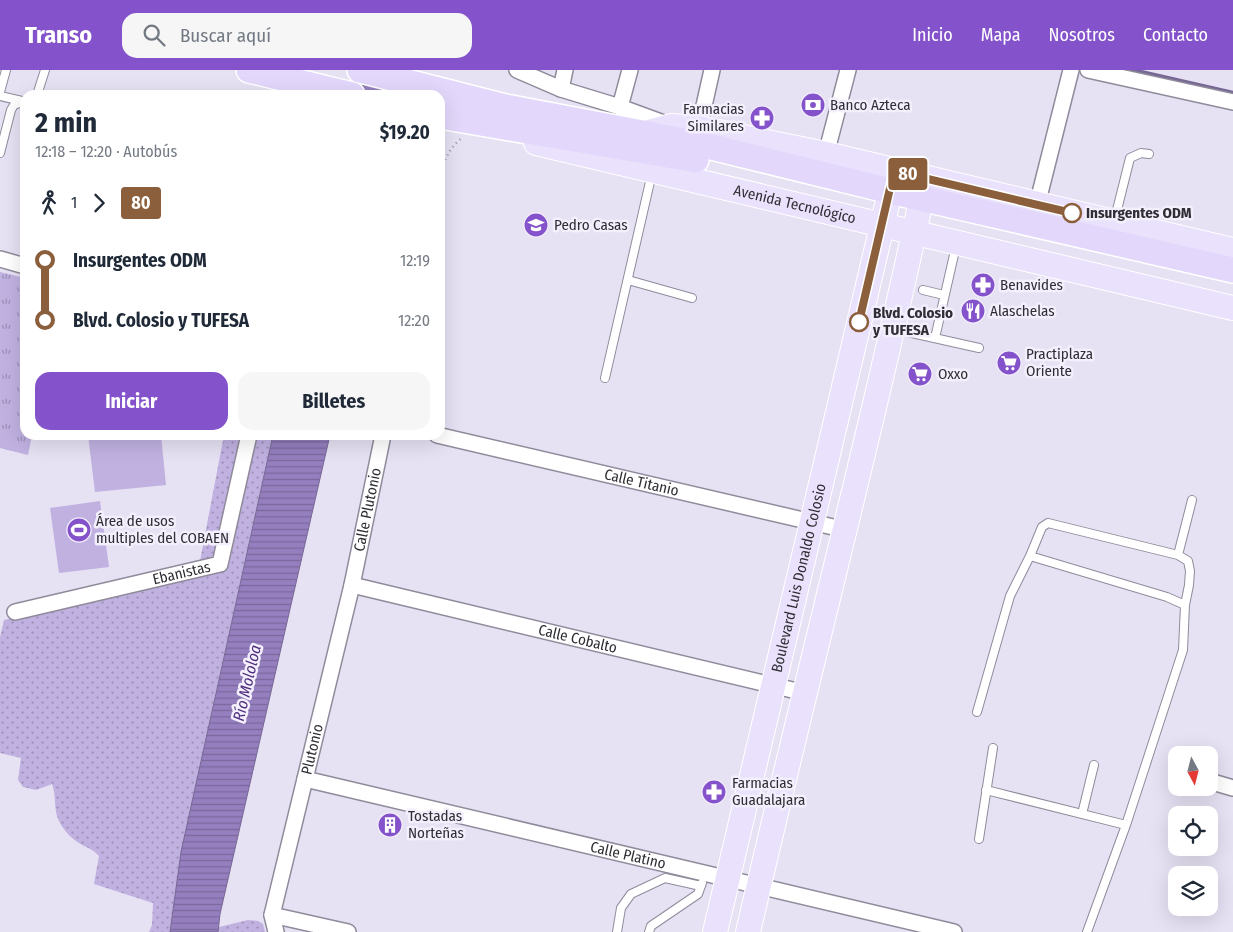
<!DOCTYPE html>
<html lang="es">
<meta charset="utf-8">
<style>
body{margin:0;font-family:"Fira Sans Condensed",sans-serif;background:#f6f6f7;color:#1f2937;height:100vh;display:flex;flex-direction:column;font-size:19px;white-space:nowrap}
*{box-sizing:border-box;margin:0}
p{font-size:16px;color:#747a83}
.icon{flex:none;width:28px;height:28px;fill:none;stroke:currentColor;stroke-width:2;stroke-linecap:round;stroke-linejoin:round}
.map{position:relative;flex:1;overflow:hidden}
.panel{position:absolute;left:20px;top:20px;width:425px;height:350px;display:flex;flex-direction:column;background:#fff;border-radius:15px;box-shadow:0 5px 20px #0002}
.panel>*{flex:none}
.badge{padding:0 10px;border-radius:4px;font-size:18px;line-height:32px}
.needle{width:32px;rotate:173deg}
.tools{position:absolute;left:1168px;top:676px;display:grid;gap:10px}
.tools a{display:grid;place-items:center;width:50px;height:50px;border-radius:10px;background:#fff;box-shadow:0 5px 20px #0002;font-size:25px}
.map>.badge{position:absolute;translate:-50% -50%;box-shadow:0 0 0 2px #fff}
.legs{display:flex;align-items:center;gap:8px;height:55px;padding:0 15px;font-size:16px}
.legs p{margin-inline-start:auto}
.head{display:flex;align-items:center;justify-content:space-between;height:85px;padding:0 15px}
h1{font-size:28px;font-weight:700;line-height:38px}
.primary-button{display:flex;gap:10px;margin-top:auto;padding:10px 15px}
.primary-button a{flex:1;height:58px;border-radius:15px;background:#8453cb;color:#fff;font-size:20px;font-weight:700;line-height:58px;text-align:center}
.primary-button a+a{background:#f6f6f7;color:#1f2937}
ul{padding:0 15px;list-style:none}
li{display:flex;align-items:center;gap:18px;height:60px;font-size:19px}
li i{display:grid;place-items:center;width:8px;height:100%;margin:0 6px;background:currentColor}
li i::after{content:'';width:12px;height:12px;margin:-6px;border:4px solid;border-radius:50%;background:#fff}
li p{margin-inline-start:auto}
li:first-child i{background:linear-gradient(#0000 50%,currentColor 0)}
li:last-child i{background:linear-gradient(currentColor 50%,#0000 0)}
header{display:flex;align-items:center;gap:30px;box-sizing:border-box;height:70px;padding:0 25px;background:#8453cb;color:#fff}
header strong{font-size:24px}
nav{display:flex;gap:28px;margin-inline-start:auto;font-size:18px}
.search{width:350px;height:45px;background:#f6f6f7;display:flex;align-items:center;gap:12px;box-sizing:border-box;padding:0 18px;border-radius:15px;color:#747a83;font-size:19px}
.map>svg:first-child{display:block}
</style>
<header>
<strong>Transo</strong>
<div class="search"><svg class="icon" aria-label="search" viewBox="0 0 24 24"><circle cx="10" cy="10" r="6"/><path d="M15 15l6 6"/></svg>Buscar aquí</div>
<nav><a>Inicio</a><a>Mapa</a><a>Nosotros</a><a>Contacto</a></nav>
</header>
<div class="map">
<svg width="1233" height="862" viewBox="0 0 1233 862">
<defs>
<pattern id="grass-dots" width="8" height="8" patternUnits="userSpaceOnUse" patternTransform="scale(1.25)"><rect width="8" height="8" fill="#c0b1e1"/><path d="M2 2h.1M6 6h.1" fill="none" stroke="#9c90b7" stroke-width="1.8" stroke-linecap="round"/></pattern>
<pattern id="park-tufts" width="24" height="20" patternUnits="userSpaceOnUse" patternTransform="scale(1.25)"><rect width="24" height="20" fill="#c0b1e1"/><path d="M3 7l-1-3M5 7V3M7 7l1-3M15 17l-1-3M17 17v-4M19 17l1-3" fill="none" stroke="#9c90b7"/></pattern>
<pattern id="water-rules" width="6" height="5" patternUnits="userSpaceOnUse" patternTransform="scale(1.25)"><rect width="6" height="5" fill="#957fbf"/><path d="M0 2.5h6" fill="none" stroke="#7a689c"/></pattern>
</defs>
<rect width="100%" height="100%" fill="#e6e1f3"/>
<path fill="url(#grass-dots)" d="M 224,365 L 246,365 L 220,487 L 200,491 Z
M 250,365 L 273,365 L 215,626 L 174,833 L 170,862 L 149,862 L 152,855 L 153,833 L 94,814 L 99,786 C 93,779 87,778 79,773 C 70,768 60,756 57,746 C 54,735 56,724 52,714 L 36,720 L 23,717 L 18,710 L 21,688 L 0,683 L 0,567 L 4,550 L 216,500 Z
M 248,850 L 258,851 L 263,854 L 265,862 L 218,862 L 219,857 Z"/>
<path fill="url(#park-tufts)" d="M 0,202 L 25,208 L 25,365 L 32,365 L 28,385 L 0,378 Z"/>
<path fill="#c0b1e1" d="M 88,365 L 161,365 L 166,415 L 95,422 Z
M 100,431 L 109,497 L 59,503 L 50,438 Z"/>
<path fill="url(#water-rules)" stroke="#776795" d="M 353,0 L 403,0 L 404,25 L 359,25 L 353,10 Z
M 273,365 L 330,365 L 220,844 L 218,862 L 170,862 L 181,782 Z"/>
<g fill="none" stroke-linecap="round" stroke-linejoin="round">
<path stroke="#776795" stroke-width="4.5" d="M 1132,0 L 1233,23"/>
<defs>
<path id="service" d="M 0,22 L 6,0
M 37,25 L 45,0
M 0,26 L 22,31
M 0,83 L 11,40 L 14,35 L 25,31
M 1115,148 L 1130,88 L 1141,83 L 1149,84
M 628,210 L 692,228
M 923,220 L 944,225
M 894,259 L 979,278
M 935,268 L 956,176
M 605,308 L 652,103
M 1178,485 L 1192,430
M 1030,486 L 1167,527 L 1185,535 L 1183,580 L 1126,755 L 1087,862
M 977,642 L 1010,526 L 1030,486 L 1042,457 L 1048,453 L 1178,485 L 1188,491 L 1190,501 L 1189,515 L 1185,535
M 986,720 L 1126,755
M 1082,744 L 1094,695
M 979,769 L 993,678
M 617,862 L 621,838 L 631,824 L 665,808 L 701,816
M 649,862 L 651,856 L 698,824 L 702,813"/>
<g id="minor">
<path d="M 517,0 L 561,19 L 620,37 L 669,55"/>
<path d="M 1088,0 L 1233,32"/>
<path d="M 561,19 L 565,0"/>
<path d="M 620,37 L 630,0"/>
<path d="M 699,58 L 712,0"/>
<path d="M 826,84 L 848,0"/>
<path d="M 1037,135 L 1071,0"/>
<path d="M 0,189 L 25,196"/>
<path id="s1" d="M 437,365 L 846,460"/>
<path id="s2" d="M 352,515 L 805,623"/>
<path id="s3" d="M 15,542 L 220,494 L 249,365"/>
<path id="s4" d="M 305,709 L 954,862"/>
<path d="M 1209,711 L 1233,718"/>
<path d="M 272,845 L 348,862"/>
<path id="s5" d="M 276,862 L 272,845 L 352,515 L 383,365"/>
</g>
<g id="primary">
<path d="M 644,63 L 671,56 L 699,58 L 826,84 L 1233,180"/>
<path id="s6" d="M 536,73 L 1233,238"/>
<path id="s7" d="M 715,862 L 895,101"/>
<path d="M 748,862 C 806,610 872,361 926,108"/>
</g>
<path id="trunk" d="M 249,0 L 352,25
M 360,0 L 506,37 L 695,73 L 890,121 L 1233,200
M 440,46 L 696,90"/>
</defs>
<use href="#service" stroke="#908b9b" stroke-width="10"/>
<use href="#minor" stroke="#908b9b" stroke-width="18"/>
<use href="#primary" stroke="#fff" stroke-width="26"/>
<use href="#trunk" stroke="#fff" stroke-width="28"/>
<path stroke="#9c99a6" stroke-width="2.5" stroke-dasharray="1 4" stroke-linecap="butt" d="M 440,104 C 445,89 449,78 462,68"/>
<use href="#service" stroke="#fff" stroke-width="8"/>
<use href="#minor" stroke="#fff" stroke-width="15"/>
<use href="#primary" stroke="#eae2fc" stroke-width="24"/>
<use href="#trunk" stroke="#e3d8fb" stroke-width="25"/>
</g>
<g fill="none" stroke-linecap="round" stroke-linejoin="round">
<defs>
<path id="line-1" d="M 859,252 L 894,101 L 1072,143"/>
</defs>
<use href="#line-1" stroke="#fff" stroke-width="11"/>
<use href="#line-1" stroke="#8b5e3c" stroke-width="8"/>
</g>
<defs>
<symbol id="bank-disc" viewBox="-11 -11 22 22"><circle r="9.5" fill="#8453cb" stroke="#f3effd"/><path d="M-6-4H6V4H-6ZM0-2.3a2.3 2.3 0 1 0 0 4.6a2.3 2.3 0 1 0 0-4.6Z" fill="#fff"/></symbol>
<symbol id="pharmacy-disc" viewBox="-11 -11 22 22"><circle r="9.5" fill="#8453cb" stroke="#f3effd"/><path d="M-2-6h4v4h4v4h-4v4h-4v-4h-4v-4h4Z" fill="#fff"/></symbol>
<symbol id="school-disc" viewBox="-11 -11 22 22"><circle r="9.5" fill="#8453cb" stroke="#f3effd"/><path d="M0-5L7-2L0 1L-7-2ZM-4 1L0 2.5L4 1V4Q0 6-4 4Z" fill="#fff"/></symbol>
<symbol id="restaurant-disc" viewBox="-11 -11 22 22"><circle r="9.5" fill="#8453cb" stroke="#f3effd"/><path d="M-5-6h1v4h1v-4h1v4h1v-4h1v5L-1.5 .5V6h-2V.5L-5-1ZM5-6V6H3V1.5H1.5Q1.5-4 5-6Z" fill="#fff"/></symbol>
<symbol id="supermarket-disc" viewBox="-11 -11 22 22"><circle r="9.5" fill="#8453cb" stroke="#f3effd"/><path d="M-6-5.5h2.5l.6 2H6L4.5 2H-2.5L-4.4-4H-6ZM-1.5 3.2a1.3 1.3 0 1 0 .1 0ZM3 3.2a1.3 1.3 0 1 0 .1 0Z" fill="#fff"/></symbol>
<symbol id="stadium-disc" viewBox="-11 -11 22 22"><circle r="9.5" fill="#8453cb" stroke="#f3effd"/><path d="M0-5a6.5 5 0 1 0 0 10a6.5 5 0 1 0 0-10ZM-3.5-1.8h7v3.6h-7Z" fill="#fff"/></symbol>
<symbol id="building-disc" viewBox="-11 -11 22 22"><circle r="9.5" fill="#8453cb" stroke="#f3effd"/><path d="M-4-6H4V6H1V3H-1V6H-4ZM-2.5-4.3h1.7v1.8h-1.7ZM.8-4.3h1.7v1.8H.8ZM-2.5-1h1.7V.8h-1.7ZM.8-1h1.7V.8H.8Z" fill="#fff"/></symbol>
</defs>
<g fill-rule="evenodd">
<use href="#bank-disc" x="799" y="21" width="28" height="28"/>
<use href="#pharmacy-disc" x="748" y="34" width="28" height="28"/>
<use href="#school-disc" x="522" y="141" width="28" height="28"/>
<use href="#pharmacy-disc" x="969" y="201" width="28" height="28"/>
<use href="#restaurant-disc" x="959" y="227" width="28" height="28"/>
<use href="#supermarket-disc" x="995" y="279" width="28" height="28"/>
<use href="#supermarket-disc" x="906" y="290" width="28" height="28"/>
<use href="#stadium-disc" x="65" y="446" width="28" height="28"/>
<use href="#pharmacy-disc" x="700" y="708" width="28" height="28"/>
<use href="#building-disc" x="376" y="741" width="28" height="28"/>
</g>
<g fill="#fff" stroke="#8b5e3c" stroke-width="2.5">
<circle cx="1072" cy="143" r="9"/>
<circle cx="859" cy="252" r="9"/>
</g>
<g text-anchor="middle" dominant-baseline="central" stroke-width="5" stroke-linejoin="round" paint-order="stroke">
<g font-size="15" fill="#302e34" stroke="#f3effd" text-anchor="start">
<text x="830" y="35">Banco Azteca</text>
<text x="744" y="39" text-anchor="end">Farmacias<tspan x="744" dy="17">Similares</tspan></text>
<text x="554" y="155">Pedro Casas</text>
<text x="1000" y="215">Benavides</text>
<text x="990" y="241">Alaschelas</text>
<text x="1026" y="284">Practiplaza<tspan x="1026" dy="17">Oriente</tspan></text>
<text x="938" y="304">Oxxo</text>
<text x="96" y="451">Área de usos<tspan x="96" dy="17">multiples del COBAEN</tspan></text>
<text x="732" y="713">Farmacias<tspan x="732" dy="17">Guadalajara</tspan></text>
<text x="408" y="746">Tostadas<tspan x="408" dy="17">Norteñas</tspan></text>
</g>
<g font-size="15" fill="#302e34" stroke="#f3effd">
<text stroke="none"><textPath href="#s6" startOffset="266">Avenida Tecnológico</textPath></text>
<text stroke="none"><textPath href="#s1" startOffset="210">Calle Titanio</textPath></text>
<text stroke="none"><textPath href="#s5" startOffset="434">Calle Plutonio</textPath></text>
<text stroke="none"><textPath href="#s3" startOffset="171">Ebanistas</textPath></text>
<text stroke="none"><textPath href="#s7" startOffset="364">Boulevard Luis Donaldo Colosio</textPath></text>
<text stroke="none"><textPath href="#s2" startOffset="232">Calle Cobalto</textPath></text>
<text stroke="none"><textPath href="#s5" startOffset="188">Plutonio</textPath></text>
<text stroke="none"><textPath href="#s4" startOffset="332">Calle Platino</textPath></text>
</g>
<g font-size="15" font-weight="bold" fill="#302e34" stroke="#f3effd" text-anchor="start">
<text x="1086" y="143">Insurgentes ODM</text>
<text x="873" y="243">Blvd. Colosio<tspan x="873" dy="17">y TUFESA</tspan></text>
</g>
<g font-size="16" font-style="italic" fill="#4d2d7a" stroke="#f3effd">
<text transform="translate(247 613) rotate(-77)">Río Mololoa</text>
</g>
</g>
</svg>
<div class="tools">
<a><svg class="needle" viewBox="-14 -14 28 28"><path d="M0-13l5 13h-10z" fill="#e53935"/><path d="M0 13l5-13h-10z" fill="#747a83"/></svg></a>
<a><svg class="icon" aria-label="locate" viewBox="0 0 24 24"><circle cx="12" cy="12" r="6"/><path d="M12 2v4M12 18v4M2 12h4M18 12h4"/></svg></a>
<a><svg class="icon" aria-label="layers" viewBox="0 0 24 24"><path d="M12 4l9 5-9 5-9-5zM3 14l9 5 9-5"/></svg></a>
</div>
<b class="badge" style="left:908px;top:104px;background:#8b5e3c;color:#fff">80</b>
<section class="panel">
<div class="head"><div><h1>2 min</h1><p>12:18 – 12:20 · Autobús</p></div><b>$19.20</b></div>
<div class="legs"><svg class="icon" aria-label="walk" viewBox="0 0 24 24"><circle cx="13" cy="4" r="2"/><path d="M13 8l-2 6 4 7M11 14l-3 7M7 12l3-4h3l4 4"/></svg>1<svg class="icon" aria-label="forward" viewBox="0 0 24 24"><path d="M9 5l7 7-7 7"/></svg><b class="badge" style="background:#8b5e3c;color:#fff">80</b></div>
<ul>
<li><i style="color:#8b5e3c"></i><b>Insurgentes ODM</b><p>12:19</p></li>
<li><i style="color:#8b5e3c"></i><b>Blvd. Colosio y TUFESA</b><p>12:20</p></li>
</ul>
<div class="primary-button"><a>Iniciar</a><a>Billetes</a></div>
</section>
</div>
